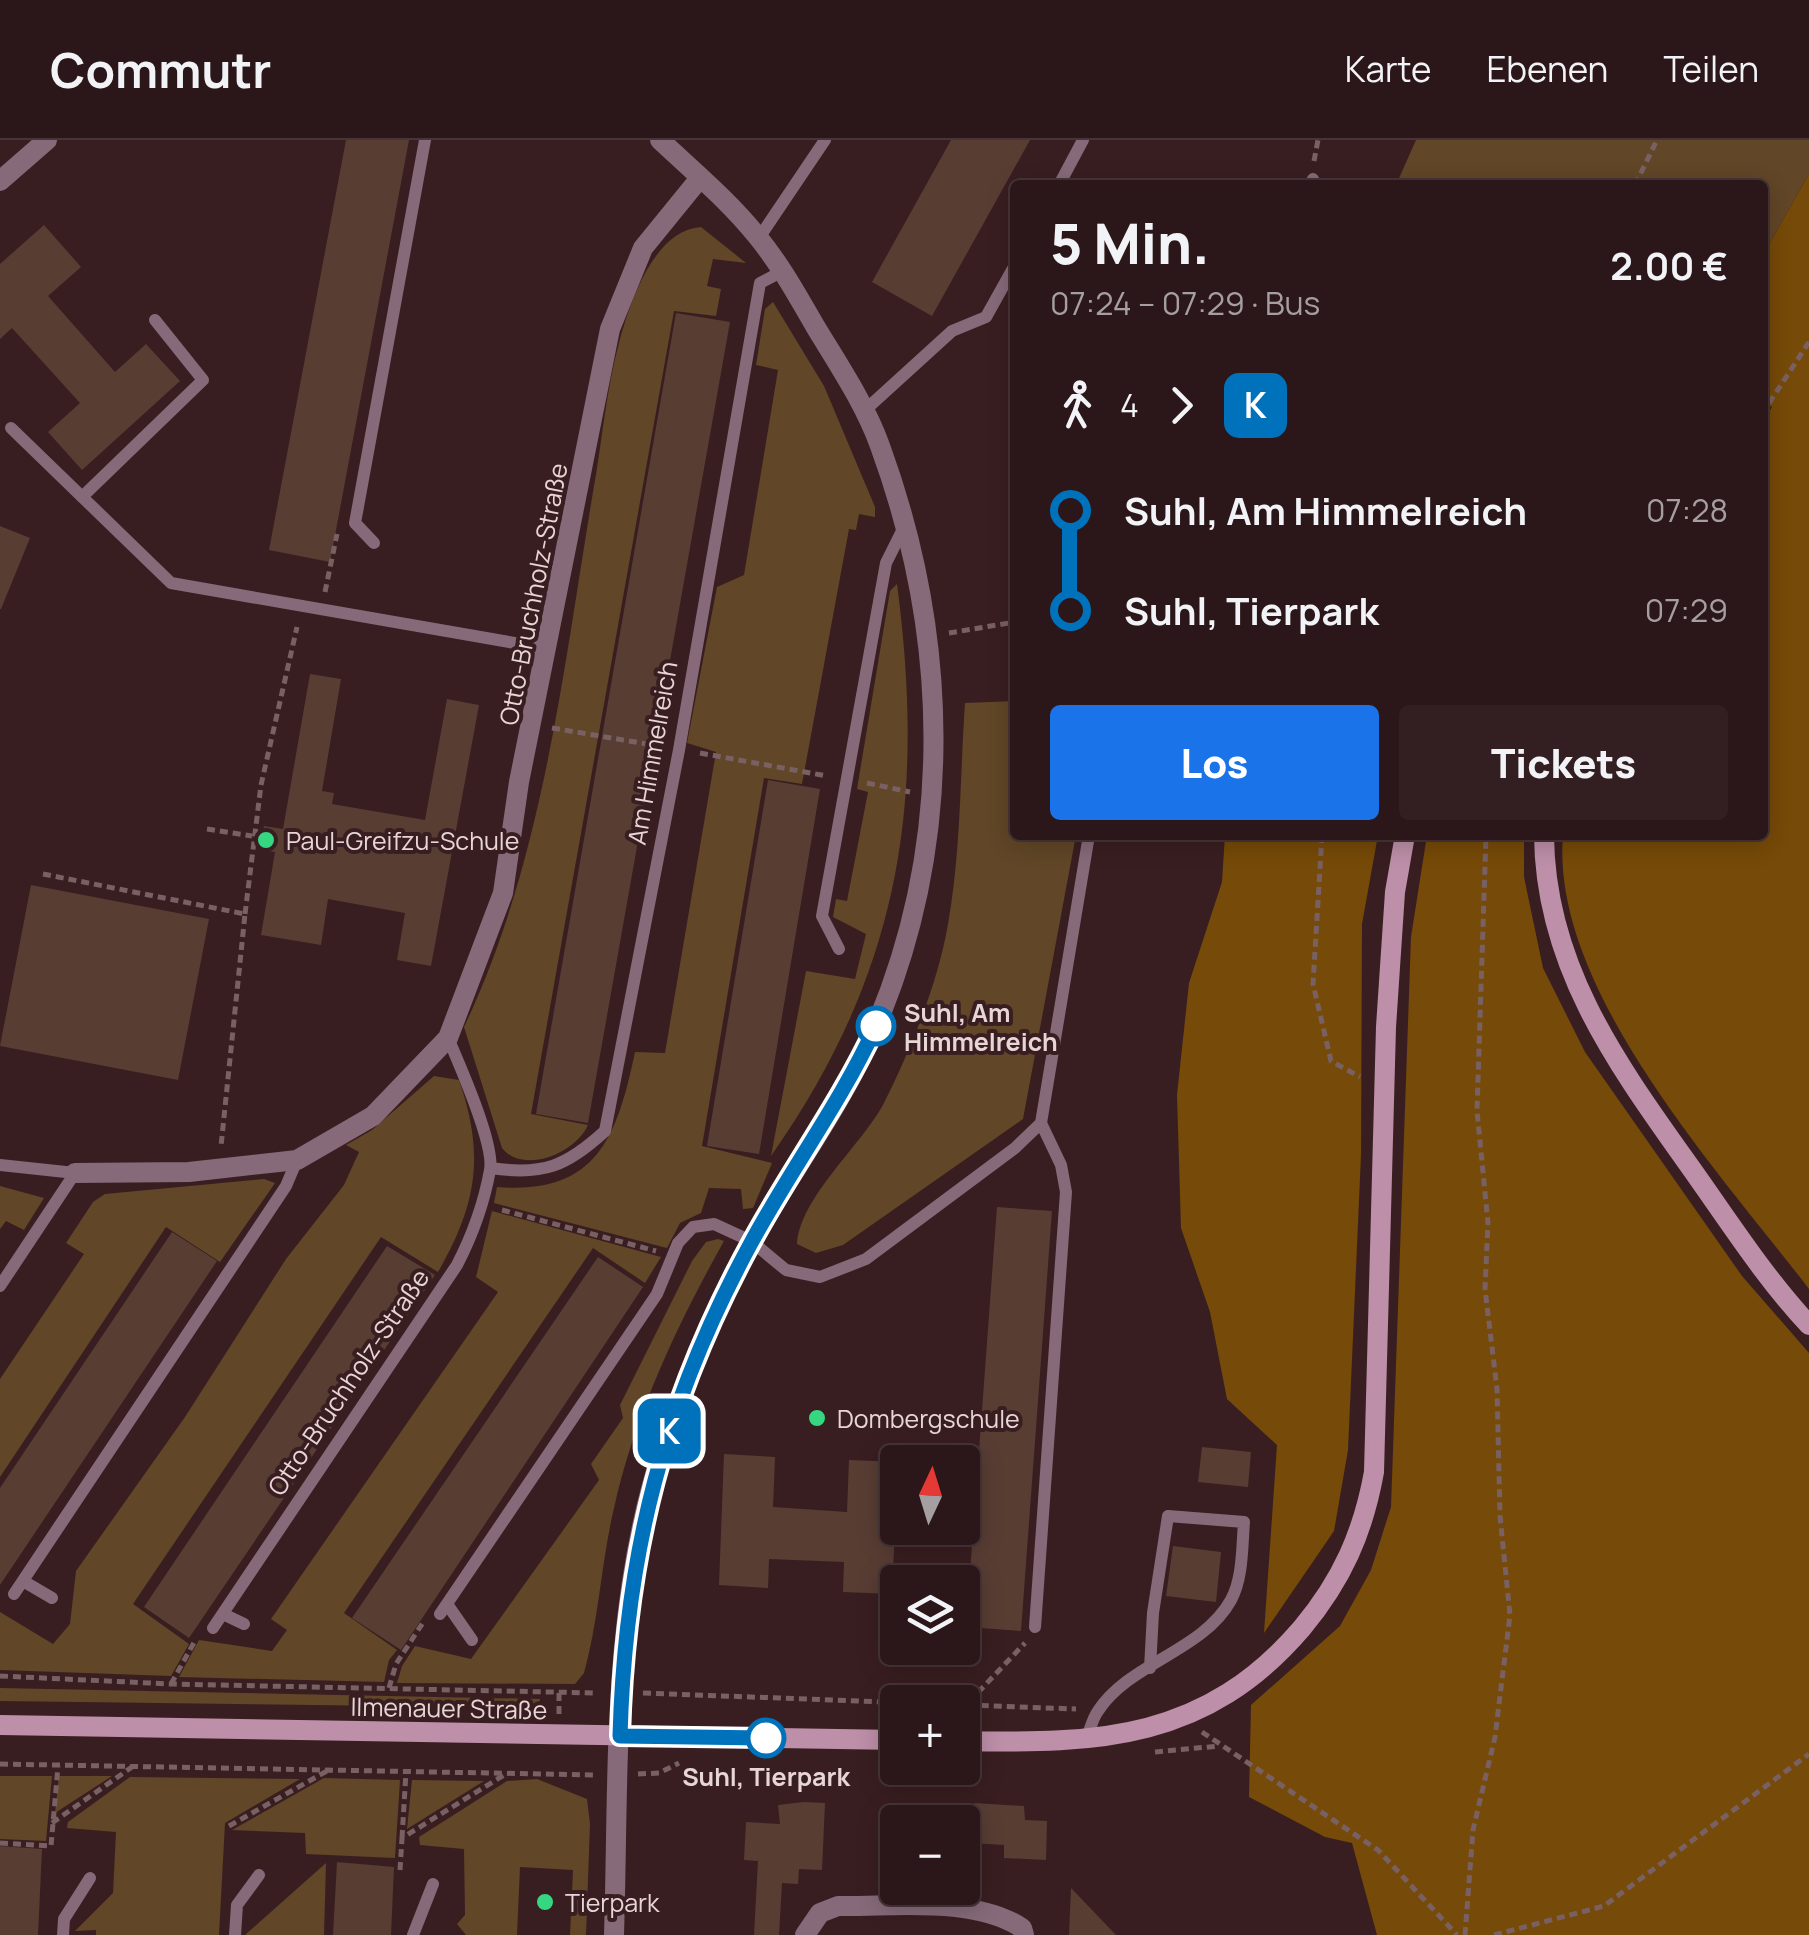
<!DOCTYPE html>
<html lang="de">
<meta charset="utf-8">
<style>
body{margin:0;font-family:Manrope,sans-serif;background:#331f22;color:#f1f3f6;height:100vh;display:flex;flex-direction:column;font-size:38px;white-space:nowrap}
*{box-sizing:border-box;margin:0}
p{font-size:32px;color:#a69fa2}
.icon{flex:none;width:55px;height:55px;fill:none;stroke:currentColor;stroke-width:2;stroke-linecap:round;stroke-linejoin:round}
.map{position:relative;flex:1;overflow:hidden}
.side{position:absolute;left:1010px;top:40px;width:758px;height:660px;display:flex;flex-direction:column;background:#2b1619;border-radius:10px;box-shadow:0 5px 25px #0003,0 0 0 2px #473538}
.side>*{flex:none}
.badge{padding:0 20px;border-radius:15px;font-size:35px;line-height:65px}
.needle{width:65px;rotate:4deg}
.fabs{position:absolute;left:880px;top:1305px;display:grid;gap:20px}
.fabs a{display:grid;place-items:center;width:100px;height:100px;border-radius:10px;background:#2b1619;box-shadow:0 5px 25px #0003,0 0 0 2px #473538;font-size:50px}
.map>.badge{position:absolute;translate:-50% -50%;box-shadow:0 0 0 5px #fff}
.legs{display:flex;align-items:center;gap:15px;height:110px;padding:0 40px;font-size:32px}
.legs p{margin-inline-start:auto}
.overview{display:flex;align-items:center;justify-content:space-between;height:170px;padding:0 40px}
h1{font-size:55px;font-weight:800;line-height:75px}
.button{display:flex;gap:20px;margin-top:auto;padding:20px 40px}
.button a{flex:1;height:115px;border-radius:10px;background:#1a73e8;color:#fff;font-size:40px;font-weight:800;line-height:115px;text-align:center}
.button a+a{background:#331f22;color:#f1f3f6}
ul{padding:0 40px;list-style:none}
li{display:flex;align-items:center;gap:35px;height:100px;font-size:38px}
li i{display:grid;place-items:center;width:15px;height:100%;margin:0 12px;background:currentColor}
li i::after{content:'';width:25px;height:25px;margin:-12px;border:8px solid;border-radius:50%;background:#2b1619}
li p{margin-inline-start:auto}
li:first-child i{background:linear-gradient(#0000 50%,currentColor 0)}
li:last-child i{background:linear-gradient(currentColor 50%,#0000 0)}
header{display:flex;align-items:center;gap:60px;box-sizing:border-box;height:140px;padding:0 50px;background:#2b1619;border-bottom:2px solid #473538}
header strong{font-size:48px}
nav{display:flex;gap:55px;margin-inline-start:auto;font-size:35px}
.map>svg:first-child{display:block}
</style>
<header>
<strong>Commutr</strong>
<nav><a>Karte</a><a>Ebenen</a><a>Teilen</a></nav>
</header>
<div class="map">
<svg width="1809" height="1795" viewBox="0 0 1809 1795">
<rect width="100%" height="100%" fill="#391e21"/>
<path fill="#614627" d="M 1416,0 L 1809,0 L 1809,34 L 1763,115 L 1762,45 L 1396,45 Z
M 701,87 L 746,123 L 713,119 L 707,146 L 721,149 L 716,176 L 674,171 L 531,974 L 588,985 C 576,1013 523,1035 502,1008 L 464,887 C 543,721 563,531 593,352 C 602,303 606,250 619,203 C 630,162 654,90 701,87 Z
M 773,162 L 824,246 L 875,367 L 875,377 L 859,374 L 856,390 L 849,389 L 802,644 L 764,638 L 702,1006 L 772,1023 L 753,1068 L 743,1069 L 741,1049 L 709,1048 L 701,1073 L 680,1083 L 667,1108 L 494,1063 L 497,1047 C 597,1055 617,997 635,912 L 665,913 L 716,612 L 687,603 L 717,447 L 744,435 L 778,230 L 756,225 L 765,169 Z
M 897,444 C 926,664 900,832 771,1016 L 806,831 L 855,839 L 866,794 L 833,777 L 836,759 L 847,761 L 868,652 L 857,649 L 890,451 Z
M 1015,561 L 1015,695 L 1076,695 L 1023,979 L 843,1105 L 816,1113 L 797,1104 C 800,1057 862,1005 884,963 C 911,909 938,843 948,784 C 961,712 960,635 965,563 Z
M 434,936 L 459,940 C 485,1015 477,1064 438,1132 L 381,1097 L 133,1464 L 189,1504 L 171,1536 L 0,1530 L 0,1472 L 53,1504 L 70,1484 L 76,1431 L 185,1277 L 286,1119 L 344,1045 L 359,1012 L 346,1005 L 372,990 Z
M 264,1039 L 275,1043 L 220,1122 L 166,1087 L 0,1337 L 0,1239 L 84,1114 L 66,1103 L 93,1062 L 105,1054 Z
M 0,1046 L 44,1058 L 24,1090 L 6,1081 L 0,1089 Z
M 492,1071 L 661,1117 L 645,1143 L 593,1108 L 344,1473 L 397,1510 L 389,1520 L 384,1542 L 179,1537 L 199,1500 L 272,1511 L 287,1490 L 271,1479 L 498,1152 L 476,1137 Z
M 718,1099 L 724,1101 C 677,1185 635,1274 614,1368 C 601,1423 599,1479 584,1533 L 575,1544 L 397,1543 L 402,1526 L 415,1506 L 471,1519 L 599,1340 L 591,1324 L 623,1278 L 620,1265 L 692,1121 L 706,1102 Z
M 0,1548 L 540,1559 L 539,1568 L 0,1561 Z
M 0,1636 L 52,1636 L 46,1701 L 0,1699 Z
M 59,1636 L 112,1636 L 55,1673 Z
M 130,1637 L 300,1639 L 225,1683 L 219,1795 L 96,1795 L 96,1790 L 75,1791 L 113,1753 L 116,1692 L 67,1688 L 68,1682 Z
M 324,1638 L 400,1640 L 395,1718 L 306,1714 L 305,1693 L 232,1690 Z
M 537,1639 L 587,1659 L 590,1684 L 586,1795 L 570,1795 L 573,1730 L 520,1727 L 517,1795 L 466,1795 L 457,1784 L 465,1775 L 464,1709 L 420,1705 L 419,1697 L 507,1641 Z
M 412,1640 L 484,1641 L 407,1689 Z
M 326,1723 L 324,1795 L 246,1795 L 246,1794 Z"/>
<path fill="#764a08" d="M 1809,34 L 1809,1149 C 1719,1031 1550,849 1563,695 L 1762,695 L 1762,289 L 1772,266 L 1763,269 L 1763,115 Z
M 1225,695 L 1378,695 L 1362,784 L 1361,1015 L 1348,1310 L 1334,1391 L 1264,1493 L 1277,1305 L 1227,1259 L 1210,1172 L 1181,1088 L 1177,955 L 1189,843 L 1222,742 Z
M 1427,695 L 1524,695 L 1524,737 L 1543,828 L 1585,912 L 1742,1136 L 1809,1213 L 1809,1795 L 1377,1795 L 1352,1703 L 1325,1697 L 1249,1657 L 1251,1565 L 1340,1486 L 1371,1430 L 1391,1367 L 1411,797 Z"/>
<path fill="#583d33" d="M 346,0 L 409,0 L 330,422 L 269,410 Z
M 951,0 L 1030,0 L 932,176 L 872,142 Z
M 44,85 L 81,127 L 48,156 L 115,232 L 146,204 L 180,241 L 82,330 L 48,292 L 80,263 L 12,188 L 0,199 L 0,124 Z
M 676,173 L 730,182 L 588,983 L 536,974 Z
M 0,386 L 30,398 L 1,469 L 0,469 Z
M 310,534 L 341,539 L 322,651 L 334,653 L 332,664 L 425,680 L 447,559 L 479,565 L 431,826 L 397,820 L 405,773 L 328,759 L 321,805 L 261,795 L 275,712 L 259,710 L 264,686 L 283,689 Z
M 768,640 L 820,649 L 759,1014 L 707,1006 Z
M 31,745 L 209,779 L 178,940 L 0,906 Z
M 997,1067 L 1052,1071 L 1021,1491 L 966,1487 Z
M 172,1092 L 217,1121 L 0,1445 L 0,1348 Z
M 387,1106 L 435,1135 L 189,1498 L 144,1467 Z
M 598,1117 L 643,1147 L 401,1510 L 352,1478 Z
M 1202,1307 L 1251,1312 L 1248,1347 L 1198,1342 Z
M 724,1314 L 775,1317 L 773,1367 L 847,1372 L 849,1320 L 898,1322 L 892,1454 L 843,1452 L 844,1422 L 769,1419 L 768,1448 L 719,1445 Z
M 1173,1406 L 1221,1412 L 1216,1462 L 1166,1456 Z
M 804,1662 L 825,1663 L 822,1730 L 799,1729 L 798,1744 L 782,1743 L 779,1795 L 754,1795 L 758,1721 L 744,1720 L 746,1682 L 780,1684 L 778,1665 Z
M 974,1663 L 1024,1666 L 1025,1680 L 1047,1681 L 1046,1720 L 1004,1718 L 1004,1705 L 971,1703 Z
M 0,1706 L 42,1709 L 38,1795 L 0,1795 Z
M 337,1722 L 394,1727 L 391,1795 L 333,1795 Z
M 1071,1748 L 1116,1795 L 1069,1795 Z"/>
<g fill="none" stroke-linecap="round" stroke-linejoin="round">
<path stroke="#796163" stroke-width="5" stroke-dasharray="8 5" stroke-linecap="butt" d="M 1314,21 L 1318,0
M 1635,45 L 1657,0
M 1762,274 L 1809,202
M 325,452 L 337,394
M 949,493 L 1015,482
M 552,588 L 659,606
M 700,613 L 827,636
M 867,643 L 910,652
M 207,689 L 252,696
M 1322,695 L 1313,844 L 1331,921 L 1360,937
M 43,734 L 245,774 L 221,1006
M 245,774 L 261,645 L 297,487
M 502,1070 L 656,1111
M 0,1536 L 171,1544 L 597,1553
M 171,1544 L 196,1499
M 389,1548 L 396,1524 L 424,1481
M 643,1553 L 1076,1569
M 969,1562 L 1025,1503
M 559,1574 L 559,1552
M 1202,1592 L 1378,1710 L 1457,1795
M 1155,1612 L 1219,1606
M 0,1624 L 597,1635
M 638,1634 L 659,1633 L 679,1623
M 52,1683 L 132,1627
M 229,1686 L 327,1631
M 402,1698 L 406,1632
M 0,1703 L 51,1706 L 58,1626
M 400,1730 L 402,1698 L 504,1635
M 1465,1795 L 1473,1690 L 1495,1597 L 1510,1475 L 1500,1376 L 1497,1249 L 1485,1149 L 1488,1083 L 1477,971 L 1486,695
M 1494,1795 L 1604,1766 L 1809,1614"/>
<path stroke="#866a79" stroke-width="12" d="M 1059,45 L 1083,0
M 1310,45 L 1313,39
M 759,98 L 825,0
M 863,272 L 952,191 L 986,177 L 1015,125
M 11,288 L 171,443 L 549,509
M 82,357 L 203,240 L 155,180
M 374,403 L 355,383 L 425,0
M 839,809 L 822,776 L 886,423 L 904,387
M 1041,983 L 1089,695
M 0,1025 L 75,1033 L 0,1146
M 491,1028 C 543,1036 567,1026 605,991 L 679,610 L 760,143 L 783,131
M 23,1441 L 52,1458
M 14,1454 L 286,1046 L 297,1020
M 447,1464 L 472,1500
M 223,1474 L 244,1484
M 440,1474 L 657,1154 L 678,1103 L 693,1087 L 714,1084 L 751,1101 L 786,1130 L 820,1137 L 866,1119 L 1015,1008 L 1041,983 L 1061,1025 L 1066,1052 L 1035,1487
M 213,1488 L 457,1125 C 472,1096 484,1063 490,1030 C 495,1004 459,924 448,898
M 1086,1600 C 1090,1591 1092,1579 1098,1571 C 1129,1523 1203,1511 1231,1460 C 1243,1438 1242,1407 1244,1382 L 1168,1376 L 1153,1473 L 1150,1528
M 63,1795 L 64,1779 L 90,1738
M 235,1795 L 237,1765 L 259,1735
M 413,1795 L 433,1744"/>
<path stroke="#866a79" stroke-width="20" d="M 0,41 L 47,0
M 75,1033 L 189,1032 L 297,1020 L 373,976 L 448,898 L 503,753 L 519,642 L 610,189 L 643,108 L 700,38
M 614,1795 C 619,1634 611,1467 662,1312 C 686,1238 715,1164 754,1097 C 795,1027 844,961 876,886 C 955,699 949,495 880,306 C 865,264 838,224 815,186 C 797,155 780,124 757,96 C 729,61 693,31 660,0
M 805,1795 L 820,1773 L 838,1766 C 895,1767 973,1756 1022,1788 L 1024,1795"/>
<path stroke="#bd8fa8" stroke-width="20" d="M 1544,695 C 1545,831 1623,932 1698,1038 C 1734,1089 1767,1140 1809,1185
M 0,1585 L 898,1600
M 962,1601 C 1100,1604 1206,1600 1302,1488 C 1342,1440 1363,1393 1374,1332 L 1386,887 L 1395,752 L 1405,695"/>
</g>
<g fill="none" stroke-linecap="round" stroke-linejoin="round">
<defs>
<path id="line-1" d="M 766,1598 L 620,1596 C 625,1414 664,1263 751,1103 C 791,1029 841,962 876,886"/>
</defs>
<use href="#line-1" stroke="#fff" stroke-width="22"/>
<use href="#line-1" stroke="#0072bc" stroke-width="15"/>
</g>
<g fill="#35d881" stroke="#391e21" stroke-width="4">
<circle cx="266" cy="700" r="10"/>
<circle cx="817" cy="1278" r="10"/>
<circle cx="545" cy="1762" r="10"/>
</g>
<g fill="#fff" stroke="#0072bc" stroke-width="5">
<circle cx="876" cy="886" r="18"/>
<circle cx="766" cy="1598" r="18"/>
</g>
<g text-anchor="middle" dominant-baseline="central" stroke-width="8" stroke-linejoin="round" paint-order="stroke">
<g font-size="25" fill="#e8d5d6" stroke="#391e21">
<text transform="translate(533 454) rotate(-79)">Otto-Bruchholz-Straße</text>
<text transform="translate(652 613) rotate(-80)">Am Himmelreich</text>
<text transform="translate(348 1242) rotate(-56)">Otto-Bruchholz-Straße</text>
<text transform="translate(449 1568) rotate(1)">Ilmenauer Straße</text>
</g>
<g font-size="25" fill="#e8d5d6" stroke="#391e21" text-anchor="start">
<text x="286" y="700">Paul-Greifzu-Schule</text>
<text x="837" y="1278">Dombergschule</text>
<text x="565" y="1762">Tierpark</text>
</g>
<g font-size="25" font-weight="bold" fill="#e8d5d6" stroke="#391e21" text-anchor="start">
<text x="904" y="872">Suhl, Am<tspan x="904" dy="29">Himmelreich</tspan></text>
<text x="766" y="1636" text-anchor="middle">Suhl, Tierpark</text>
</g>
</g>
</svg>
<div class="fabs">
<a><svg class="needle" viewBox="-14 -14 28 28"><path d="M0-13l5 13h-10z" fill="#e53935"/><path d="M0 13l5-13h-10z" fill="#a69fa2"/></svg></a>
<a><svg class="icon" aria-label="layers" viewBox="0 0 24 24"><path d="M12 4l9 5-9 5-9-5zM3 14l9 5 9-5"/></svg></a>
<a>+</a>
<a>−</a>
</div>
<b class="badge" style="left:669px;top:1291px;background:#0072bc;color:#fff">K</b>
<section class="side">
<div class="overview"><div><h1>5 Min.</h1><p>07:24 – 07:29 · Bus</p></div><b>2.00 €</b></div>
<div class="legs"><svg class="icon" aria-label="walk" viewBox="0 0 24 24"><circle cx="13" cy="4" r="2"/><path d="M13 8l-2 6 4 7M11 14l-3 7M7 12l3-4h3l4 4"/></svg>4<svg class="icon" aria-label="forward" viewBox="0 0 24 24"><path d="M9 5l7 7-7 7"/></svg><b class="badge" style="background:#0072bc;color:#fff">K</b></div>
<ul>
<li><i style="color:#0072bc"></i><b>Suhl, Am Himmelreich</b><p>07:28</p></li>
<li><i style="color:#0072bc"></i><b>Suhl, Tierpark</b><p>07:29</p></li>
</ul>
<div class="button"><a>Los</a><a>Tickets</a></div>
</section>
</div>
